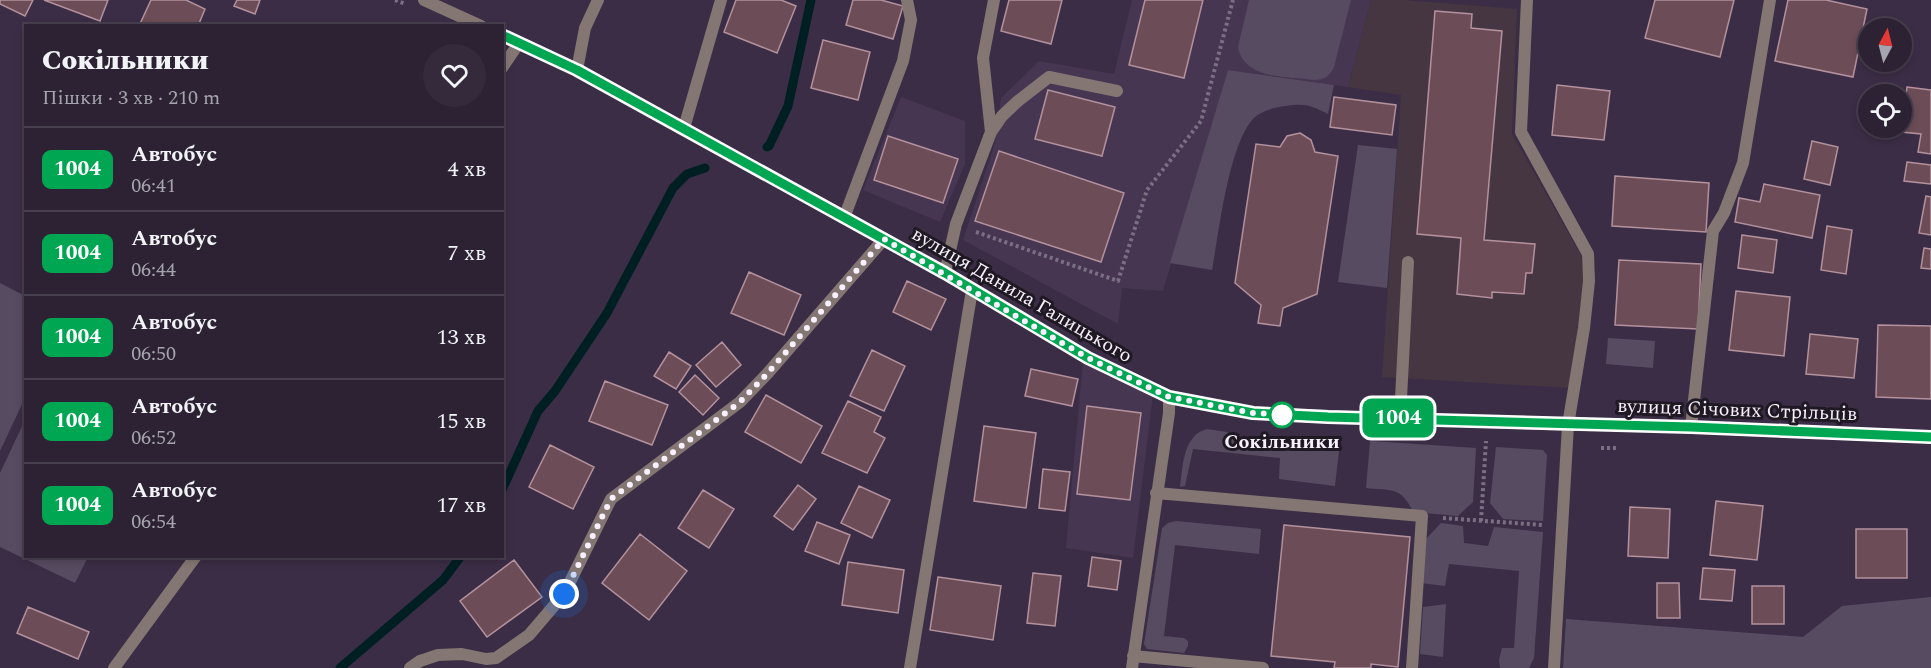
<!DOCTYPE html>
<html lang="uk">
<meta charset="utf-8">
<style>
body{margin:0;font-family:Spectral,serif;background:#342a3c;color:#f1f3f6;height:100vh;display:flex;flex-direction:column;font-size:22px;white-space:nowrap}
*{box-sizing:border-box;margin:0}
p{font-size:20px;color:#a6a4ac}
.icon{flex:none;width:33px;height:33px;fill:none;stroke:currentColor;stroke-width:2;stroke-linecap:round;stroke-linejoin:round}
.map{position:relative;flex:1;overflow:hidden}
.drawer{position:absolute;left:24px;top:24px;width:480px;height:534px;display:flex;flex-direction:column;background:#2c2234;border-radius:0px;box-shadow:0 3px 9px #0003,0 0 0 2px #483f4f}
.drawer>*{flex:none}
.badge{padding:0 12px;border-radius:9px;font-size:21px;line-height:39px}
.needle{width:39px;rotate:7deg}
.buttons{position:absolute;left:1858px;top:18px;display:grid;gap:12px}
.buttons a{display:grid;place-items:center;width:54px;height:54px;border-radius:50%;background:#2c2234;box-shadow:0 3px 9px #0003,0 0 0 2px #483f4f;font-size:30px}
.you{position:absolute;width:30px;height:30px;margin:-15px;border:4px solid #fff;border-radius:50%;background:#1a73e8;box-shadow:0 0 0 9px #1a73e833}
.map>.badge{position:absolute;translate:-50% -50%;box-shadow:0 0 0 3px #fff}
.round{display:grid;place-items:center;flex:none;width:63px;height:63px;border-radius:32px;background:#342a3c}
.summary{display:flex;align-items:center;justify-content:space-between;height:102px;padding:0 18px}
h1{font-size:28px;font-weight:800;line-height:45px}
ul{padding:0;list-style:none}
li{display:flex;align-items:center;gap:18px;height:84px;padding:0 18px;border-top:2px solid #483f4f}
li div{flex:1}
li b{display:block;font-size:22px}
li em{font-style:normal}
li .badge{min-width:66px;font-weight:700;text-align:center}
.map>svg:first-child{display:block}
</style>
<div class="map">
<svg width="1931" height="668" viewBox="0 0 1931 668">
<rect width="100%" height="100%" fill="#3b2d45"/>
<path fill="#473652" d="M 1132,0 L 1371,0 L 1348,87 L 1228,70 L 1163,291 L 1122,288 L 1118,324 L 963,240 L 995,143 L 1001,98 L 1039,61 L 1114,74 Z
M 901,97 L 965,121 L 965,164 L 940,222 L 863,190 Z
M 1083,361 L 1153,394 L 1133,558 L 1066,548 Z"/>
<path fill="#463642" d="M 1371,0 L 1404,0 L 1517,9 L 1512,134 L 1581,255 L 1583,281 L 1571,388 L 1382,377 L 1401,95 L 1348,87 Z"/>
<path fill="#574b61" d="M 1249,0 L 1351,0 L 1334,67 C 1330,76 1324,80 1314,80 C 1288,76 1244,80 1238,47 Z
M 1228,70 L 1334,85 L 1328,114 C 1311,105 1304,103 1285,106 C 1275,107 1258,112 1252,120 C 1228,149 1219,232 1212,270 L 1170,263 Z
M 1358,145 L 1397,149 L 1387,288 L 1338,282 Z
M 0,283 L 25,296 L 25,398 L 0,451 Z
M 1608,338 L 1655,341 L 1653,368 L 1606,364 Z
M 25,420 L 26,556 L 88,557 L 75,583 L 0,547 L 0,473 Z
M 1207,429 L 1227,432 L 1247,441 L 1277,445 L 1340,442 L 1335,486 L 1279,479 L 1280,458 L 1193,449 L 1185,486 L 1180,487 C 1183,466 1183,435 1207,429 Z
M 1370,441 L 1476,448 L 1473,502 L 1458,516 L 1413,512 C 1401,486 1392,491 1366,488 Z
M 1496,447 L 1543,450 L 1547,455 L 1543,521 L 1503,519 L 1490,503 Z
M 1176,521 L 1261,529 L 1259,554 L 1175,545 L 1164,636 L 1184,638 L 1188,641 L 1188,646 L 1184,653 L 1147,649 L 1144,644 L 1162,528 L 1168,523 Z
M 1441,523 L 1463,526 L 1464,543 L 1488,546 L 1494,527 L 1543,532 L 1534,658 L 1529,668 L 1500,668 L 1499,660 L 1502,648 L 1514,648 L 1519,571 L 1449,564 L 1445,586 L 1421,583 L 1425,540 Z
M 1931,597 L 1931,668 L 1563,668 L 1566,619 L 1803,637 L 1842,606 Z
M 1446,604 L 1443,657 L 1420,654 L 1423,607 Z"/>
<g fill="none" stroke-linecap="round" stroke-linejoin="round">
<path stroke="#001f23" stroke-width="9" d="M 767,147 L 769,146 L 788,106 L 811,0
M 502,490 L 538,411 L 555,391 L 607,313 L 673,188 L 687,174 L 705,168
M 340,668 L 443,580 L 461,556"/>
</g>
<path fill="#6b4c57" stroke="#b3919d" stroke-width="1.5" d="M 0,0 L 33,0 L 25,16 L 0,4 Z
M 44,0 L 108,0 L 100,21 Z
M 151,0 L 186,0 L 205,9 L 198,26 L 139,26 Z
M 237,0 L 260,0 L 255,14 L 234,6 Z
M 736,0 L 781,0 L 796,6 L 777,53 L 724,32 Z
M 853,0 L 881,0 L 903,6 L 893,39 L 846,25 Z
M 1009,0 L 1062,0 L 1051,44 L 1001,31 Z
M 1145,0 L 1203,0 L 1184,78 L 1129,65 Z
M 1655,0 L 1734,0 L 1720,57 L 1645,38 Z
M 1788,0 L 1826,0 L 1867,9 L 1853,77 L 1775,61 Z
M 1435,11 L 1472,14 L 1471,28 L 1502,31 L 1484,240 L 1535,244 L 1532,273 L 1526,273 L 1524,294 L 1492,292 L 1492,298 L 1457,294 L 1461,238 L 1417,234 Z
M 823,40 L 870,52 L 858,100 L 811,88 Z
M 1557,85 L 1610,91 L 1604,140 L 1552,135 Z
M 1907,87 L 1931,90 L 1931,154 L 1918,152 L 1921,134 L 1901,132 Z
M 1048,90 L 1115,107 L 1102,156 L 1035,139 Z
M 1334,97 L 1396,105 L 1392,135 L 1330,127 Z
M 1300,133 L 1311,140 L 1315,152 L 1338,156 L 1317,294 L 1283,308 L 1280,326 L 1258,323 L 1261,305 L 1235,283 L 1256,144 L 1280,147 L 1287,136 Z
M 888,136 L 958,159 L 943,203 L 874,180 Z
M 1812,141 L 1838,147 L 1830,185 L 1804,179 Z
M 999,151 L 1124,193 L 1101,262 L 975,221 Z
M 1907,162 L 1931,165 L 1931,184 L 1904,181 Z
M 1615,176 L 1709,183 L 1706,232 L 1612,226 Z
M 1764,184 L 1820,195 L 1812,238 L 1735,222 L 1739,198 L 1760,202 Z
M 1926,196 L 1931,197 L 1931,235 L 1919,233 Z
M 1827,226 L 1852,230 L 1846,274 L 1821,270 Z
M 1742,235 L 1777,240 L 1773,273 L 1738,268 Z
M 1924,248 L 1931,249 L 1931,269 L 1921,268 Z
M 1619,260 L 1701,264 L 1698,329 L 1615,325 Z
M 749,272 L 801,295 L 784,335 L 731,313 Z
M 907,281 L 946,299 L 931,330 L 893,312 Z
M 1736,291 L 1790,297 L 1784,356 L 1729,350 Z
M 1878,325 L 1931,326 L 1931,399 L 1876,397 Z
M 1810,334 L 1858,339 L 1854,378 L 1806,374 Z
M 722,342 L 741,365 L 716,387 L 696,365 Z
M 872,350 L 905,366 L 884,411 L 850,396 Z
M 669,352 L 691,366 L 676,389 L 654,376 Z
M 1031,369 L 1078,379 L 1072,406 L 1025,396 Z
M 695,375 L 719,398 L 703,415 L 679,392 Z
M 605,381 L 668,405 L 652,445 L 589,421 Z
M 766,395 L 822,426 L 801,463 L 745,432 Z
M 848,401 L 881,417 L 874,432 L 885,438 L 867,473 L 822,453 Z
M 1087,406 L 1141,413 L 1130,500 L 1077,494 Z
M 984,426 L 1036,433 L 1026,508 L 974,501 Z
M 550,445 L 594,467 L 573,509 L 529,487 Z
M 1043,469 L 1070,472 L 1065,511 L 1039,508 Z
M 798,485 L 816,499 L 793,530 L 774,516 Z
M 859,486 L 890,500 L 872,538 L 841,523 Z
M 703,490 L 734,509 L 709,548 L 678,528 Z
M 1716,501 L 1763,506 L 1757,560 L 1710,555 Z
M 1630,507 L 1670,509 L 1668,558 L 1628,556 Z
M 817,522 L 850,535 L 839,564 L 805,551 Z
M 1284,525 L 1410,537 L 1398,667 L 1371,664 L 1371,668 L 1334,668 L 1335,662 L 1271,656 Z
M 1856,529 L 1907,529 L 1907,578 L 1856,578 Z
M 640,534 L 687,571 L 649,620 L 602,583 Z
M 1092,557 L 1121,561 L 1117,590 L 1088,586 Z
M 514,560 L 542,597 L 487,637 L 460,601 Z
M 848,562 L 904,570 L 898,613 L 842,605 Z
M 1703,568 L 1735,570 L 1732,601 L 1700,599 Z
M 1033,573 L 1061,576 L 1055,626 L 1027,623 Z
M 938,577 L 1001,586 L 993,640 L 930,630 Z
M 1657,583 L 1679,583 L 1680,618 L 1657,618 Z
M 1752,586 L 1784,586 L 1784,624 L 1752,624 Z
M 28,607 L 89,632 L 78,659 L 17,633 Z"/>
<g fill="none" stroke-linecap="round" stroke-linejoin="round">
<path stroke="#7a6f83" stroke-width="4" stroke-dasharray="3 3" stroke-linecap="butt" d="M 395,0 L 406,4
M 976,232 L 1118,281 L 1147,190 L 1201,121 L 1233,0
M 1601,448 L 1618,448
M 1443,518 L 1543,525
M 1481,521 L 1486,441"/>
<path stroke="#847673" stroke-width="12" d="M 1527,0 L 1521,132 L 1588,254 L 1589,281 L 1584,328 L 1568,425
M 577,70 L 585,28 L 598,0
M 684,128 L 721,0
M 991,132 L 983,58 L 994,0
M 844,218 L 903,61 L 911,20 L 907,0
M 945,273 L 956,224 L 991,132 L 1002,116 L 1018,101 L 1049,77 L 1117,91
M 1400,418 L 1408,262
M 1691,427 L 1713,231 L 1724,213 L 1743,163 L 1770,0
M 1156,493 L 1422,516 L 1412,668
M 1133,656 L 1263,668
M 910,668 L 972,290
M 1132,668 L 1169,413 L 1169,397"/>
<path stroke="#847673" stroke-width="12" d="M 502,68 L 519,43
M 114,668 L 196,556
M 410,668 L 420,661 L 438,655 L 462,654 L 486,659 L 496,658 L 529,635 L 564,594 L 611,499 L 740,402 L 767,374 L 884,239
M 1554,668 L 1568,425"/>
<path stroke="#847673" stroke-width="12" d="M 424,0 L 481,26
M 502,35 L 577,70 L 945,273 L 1088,358 L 1169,397 L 1253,413 L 1568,425 L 1609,424 L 1931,437"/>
</g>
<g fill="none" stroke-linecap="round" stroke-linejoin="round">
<defs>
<path id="line" d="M 502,35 L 577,70 L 945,273 L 1088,358 L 1169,397 L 1253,413 L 1328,417 L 1691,427 L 1931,437"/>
</defs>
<use href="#line" stroke="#fff" stroke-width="14"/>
<use href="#line" stroke="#00a651" stroke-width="9"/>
<path stroke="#f8f1fd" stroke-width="6" stroke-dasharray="0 10.8" d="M 564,594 L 611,499 L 740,402 L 767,374 L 884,239 L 1088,358 L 1169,397 L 1253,413 L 1291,415 L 1282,415"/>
</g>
<circle fill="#fff" stroke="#00a651" stroke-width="3" cx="1282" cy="415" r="12"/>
<g text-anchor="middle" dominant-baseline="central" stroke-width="6" stroke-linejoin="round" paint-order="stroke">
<g font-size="20" fill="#f8f1fd" stroke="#1f1923">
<text transform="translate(1022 295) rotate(30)">вулиця Данила Галицького</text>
<text transform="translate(1737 410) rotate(2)">вулиця Січових Стрільців</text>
</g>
<g font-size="20" font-weight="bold" fill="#f8f1fd" stroke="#1f1923">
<text x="1282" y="442">Сокільники</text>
</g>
</g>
</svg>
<div class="buttons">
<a><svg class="needle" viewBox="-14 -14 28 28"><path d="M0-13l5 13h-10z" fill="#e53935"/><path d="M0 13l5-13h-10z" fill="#a6a4ac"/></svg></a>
<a><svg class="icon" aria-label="locate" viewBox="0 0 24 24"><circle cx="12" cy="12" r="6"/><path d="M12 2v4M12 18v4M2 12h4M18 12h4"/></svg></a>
</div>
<div class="you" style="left:564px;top:594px"></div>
<b class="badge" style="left:1398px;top:418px;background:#00a651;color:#fff">1004</b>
<section class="drawer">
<div class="summary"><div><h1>Сокільники</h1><p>Пішки · 3 хв · 210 m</p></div><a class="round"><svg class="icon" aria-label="heart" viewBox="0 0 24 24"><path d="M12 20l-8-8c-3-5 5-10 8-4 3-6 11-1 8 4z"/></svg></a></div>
<ul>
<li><span class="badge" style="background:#00a651;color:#fff">1004</span><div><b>Автобус</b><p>06:41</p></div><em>4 хв</em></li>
<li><span class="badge" style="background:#00a651;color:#fff">1004</span><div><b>Автобус</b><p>06:44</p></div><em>7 хв</em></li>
<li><span class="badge" style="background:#00a651;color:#fff">1004</span><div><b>Автобус</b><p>06:50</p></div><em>13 хв</em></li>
<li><span class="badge" style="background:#00a651;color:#fff">1004</span><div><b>Автобус</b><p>06:52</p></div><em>15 хв</em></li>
<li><span class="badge" style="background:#00a651;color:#fff">1004</span><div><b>Автобус</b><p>06:54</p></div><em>17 хв</em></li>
</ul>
</section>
</div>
